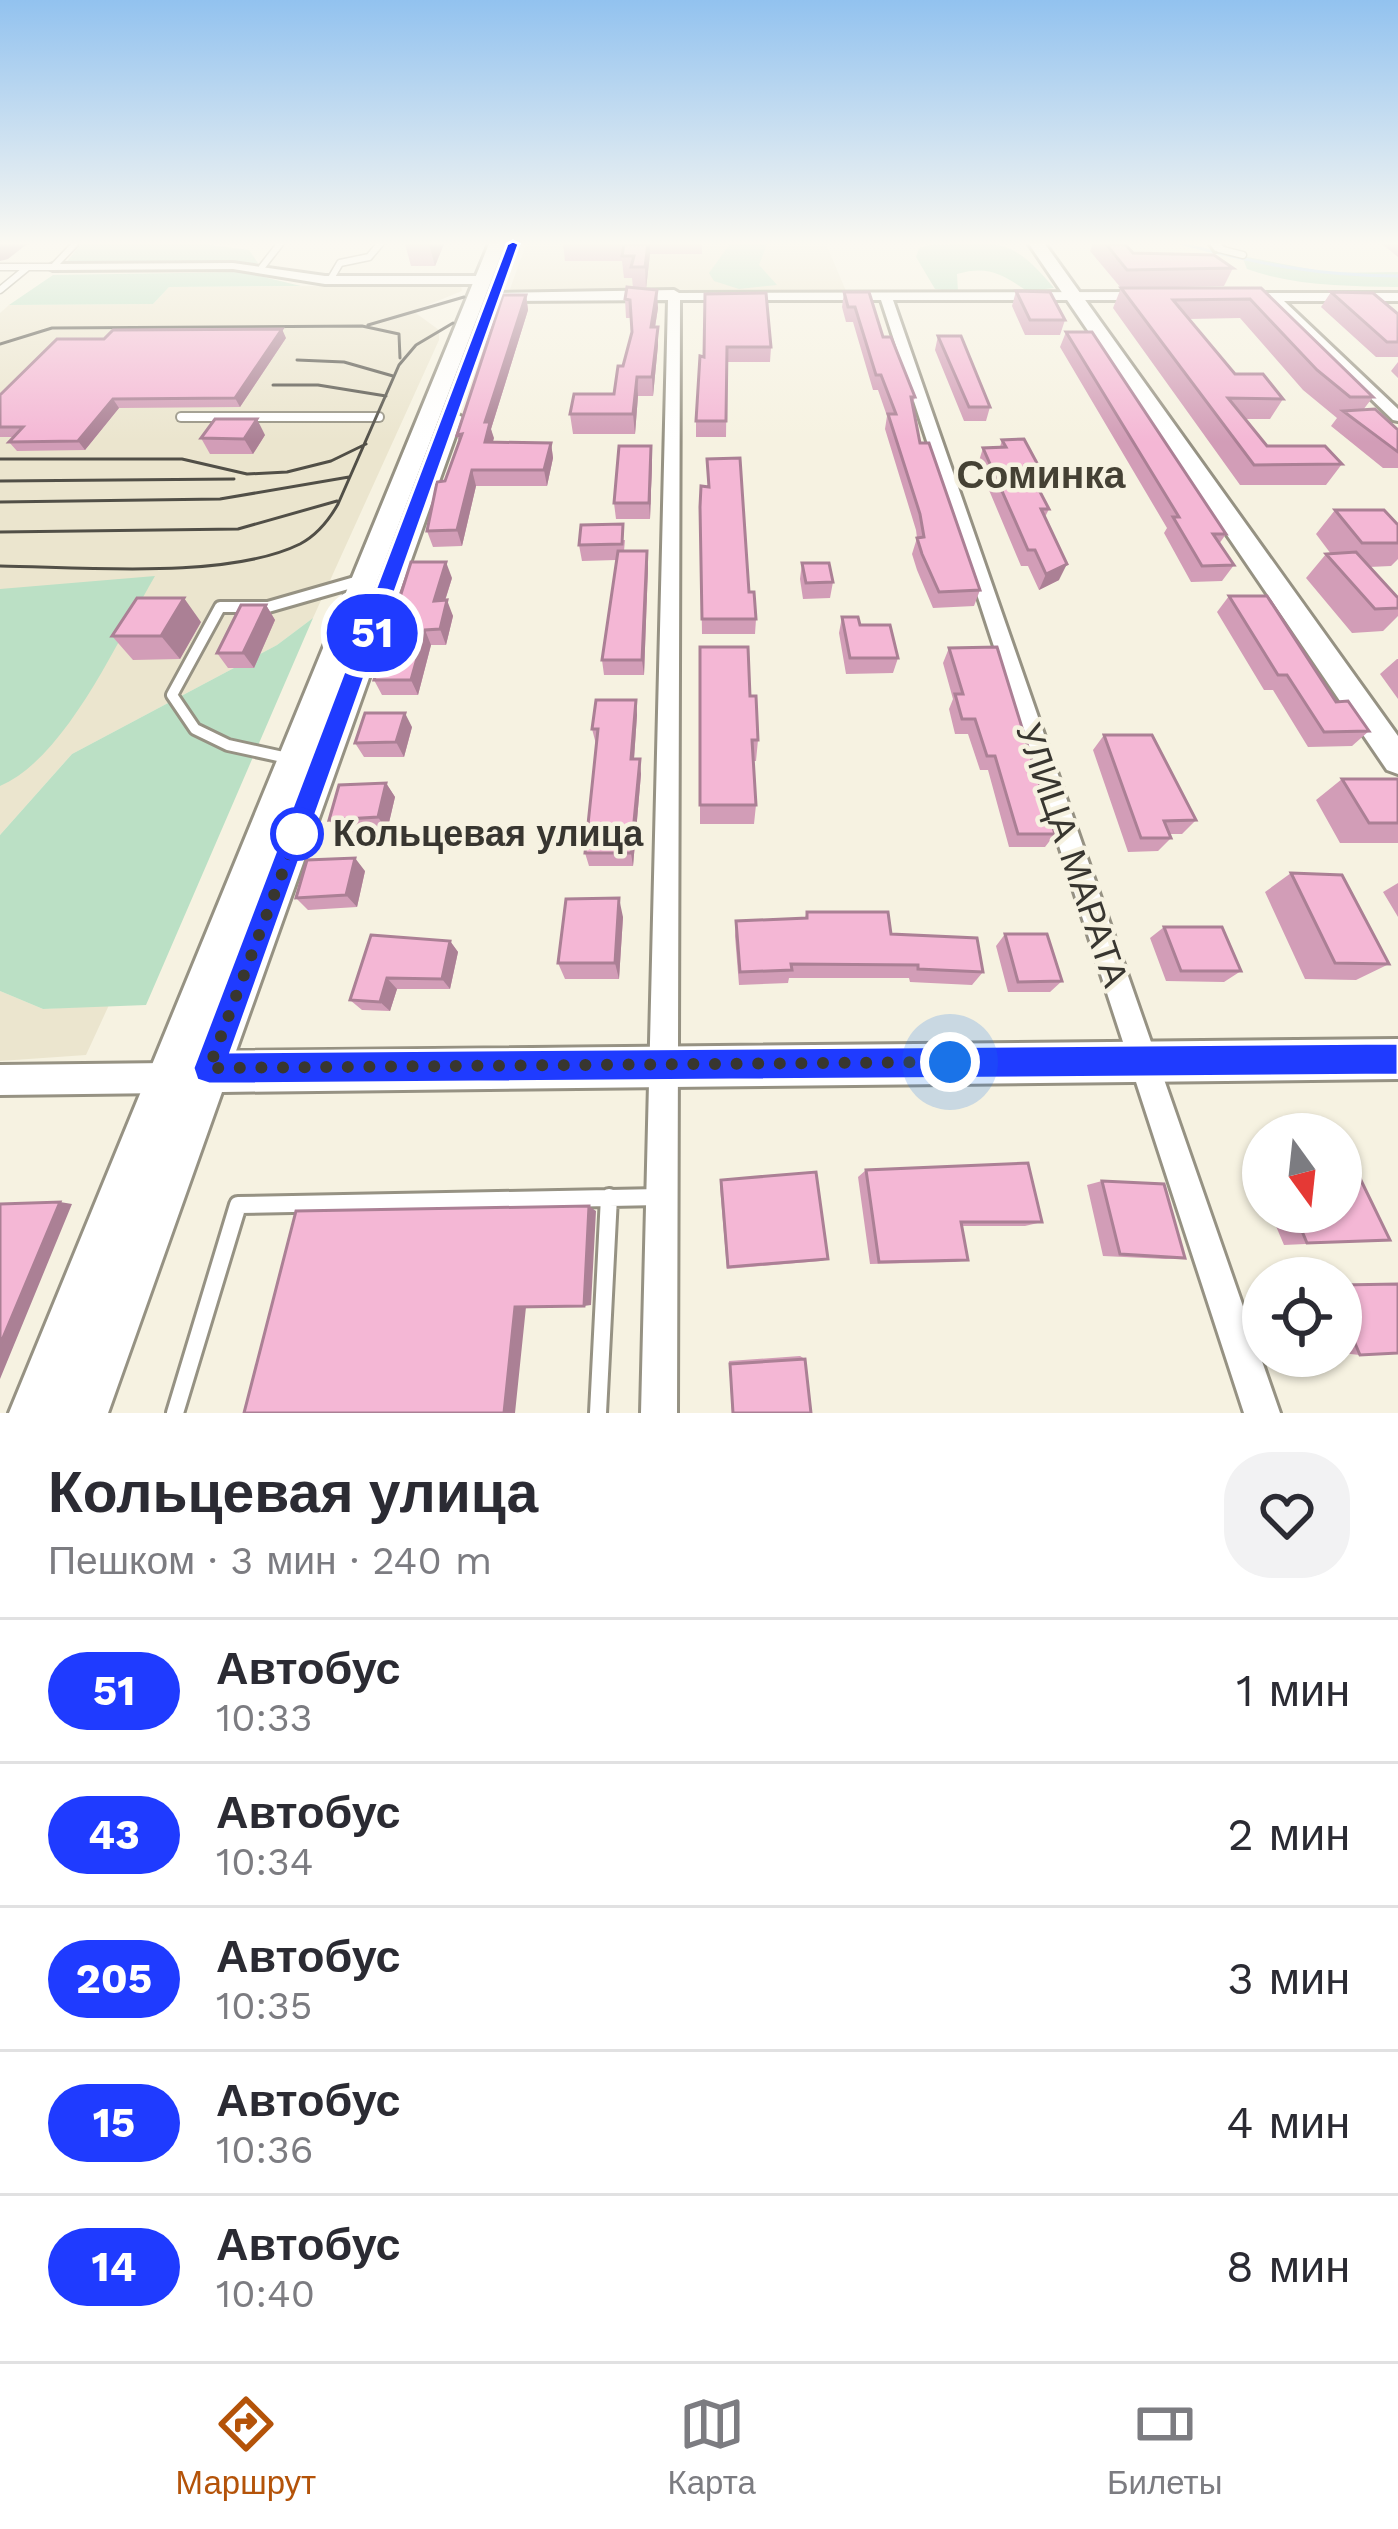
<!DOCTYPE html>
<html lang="ru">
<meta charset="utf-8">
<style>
body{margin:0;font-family:"Work Sans",sans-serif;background:#f2f2f3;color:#2b2b33;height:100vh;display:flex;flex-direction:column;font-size:45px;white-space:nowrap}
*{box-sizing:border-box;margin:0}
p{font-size:39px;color:#7c7c81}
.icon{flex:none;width:66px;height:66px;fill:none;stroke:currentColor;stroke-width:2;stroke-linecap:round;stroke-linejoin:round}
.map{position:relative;height:1413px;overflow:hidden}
.side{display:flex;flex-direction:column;background:#fff;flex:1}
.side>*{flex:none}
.badge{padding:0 24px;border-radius:39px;font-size:42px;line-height:78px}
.needle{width:78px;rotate:165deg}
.tools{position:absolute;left:1242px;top:1113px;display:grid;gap:24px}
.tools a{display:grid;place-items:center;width:120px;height:120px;border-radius:50%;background:#fff;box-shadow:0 3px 9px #0004;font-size:60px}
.you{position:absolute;width:60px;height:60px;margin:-30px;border:9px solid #fff;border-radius:50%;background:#1a73e8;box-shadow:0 0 0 18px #1a73e833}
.map>.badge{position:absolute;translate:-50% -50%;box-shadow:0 0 0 6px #fff}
.round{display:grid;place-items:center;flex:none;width:126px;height:126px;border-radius:48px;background:#f2f2f3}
.headline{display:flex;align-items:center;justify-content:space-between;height:204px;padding:0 48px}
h1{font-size:57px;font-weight:800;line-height:90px}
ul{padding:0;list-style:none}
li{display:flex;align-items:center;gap:36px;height:144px;padding:0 48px;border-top:3px solid #e1e1e2}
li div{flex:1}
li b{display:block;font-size:45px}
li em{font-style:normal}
li .badge{min-width:132px;font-weight:700;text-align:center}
.menu{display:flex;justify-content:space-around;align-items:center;height:168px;border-top:3px solid #e1e1e2;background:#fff;font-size:33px;color:#7c7c81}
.menu a{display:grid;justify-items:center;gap:6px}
.menu .selected{color:#b45309}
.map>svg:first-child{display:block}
</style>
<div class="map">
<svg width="1398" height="1413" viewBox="0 0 1398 1413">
<rect width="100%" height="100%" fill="#f6f2e1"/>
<path fill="#ebe5ce" d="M 526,244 L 826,244 L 846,291 L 509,292 Z
M 461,285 L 462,291 L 413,311 L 439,330 L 439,340 L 313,618 L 277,645 L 72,754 L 0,835 L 0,313 L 9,305 L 153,304 L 169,287 Z
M 0,991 L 43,1009 L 109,1005 L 86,1055 L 0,1061 Z"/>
<path fill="#bbe0c5" d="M 81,244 L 203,244 L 249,250 L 258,263 L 65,264 Z
M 730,244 L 767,244 L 759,265 L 777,285 L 739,289 L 714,281 L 709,273 Z
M 930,245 C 998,244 1008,233 1054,288 L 1027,291 C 1002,274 988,265 957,274 L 958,292 L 935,289 L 916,257 L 919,248 Z
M 1242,256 L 1330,273 L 1398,272 L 1398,287 C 1348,286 1294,286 1247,269 Z
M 243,272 L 301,286 L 169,287 L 153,304 L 9,305 L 53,275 Z
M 155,576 C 118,639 67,757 0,786 L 0,589 Z
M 313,618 L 146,1005 L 43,1009 L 0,991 L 0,835 L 72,754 L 277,645 Z"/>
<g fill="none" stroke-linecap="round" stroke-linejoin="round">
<path stroke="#b1d6fa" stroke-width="3" d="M 1183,244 C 1259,264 1319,276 1398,276"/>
<defs>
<path id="lane-far3" d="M 1219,249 L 1243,255
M 0,267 L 53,267 L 75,244
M 262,267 L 280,244
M 330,280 L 340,263 L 369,257 L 380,244
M 0,290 L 28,267"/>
<path id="lane-far2" d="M 181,417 L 379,417"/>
<path id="lane-far1" d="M 292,759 L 228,745 L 195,729 L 172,695 L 220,607 L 268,607 L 362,580"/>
<path id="lane" d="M 175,1413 L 238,1205 L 660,1197
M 598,1413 L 609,1197"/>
<path id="street" d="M 1210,244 L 1221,244 L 1225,249 L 1215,251 Z
M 233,263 L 325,276 L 483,276 L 489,280 L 483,284 L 325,284 L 233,269 L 53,270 L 47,267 L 53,264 Z
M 674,290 L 679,293 L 1141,292 L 1147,296 L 1141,300 L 893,300 L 1280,1413 L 1244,1413 L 881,300 L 680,300 L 677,1413 L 641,1413 L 668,300 L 494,301 L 488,297 L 494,293 Z
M 1398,293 L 1398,301 L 1284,301 L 1398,409 L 1398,421 L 1393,420 L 1270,301 L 1245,301 L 1239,297 L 1245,293 Z
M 167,1063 L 177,1068 L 182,1078 L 177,1088 L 167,1093 L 0,1095 L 0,1065 Z"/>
<path id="secondary" d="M 489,244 L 505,244 L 359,629 L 440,417 L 451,411 L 462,417 L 236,1051 L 1398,1039 L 1398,1079 L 222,1092 L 108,1413 L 9,1413 Z
M 1029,244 L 1045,244 L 1398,736 L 1398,774 L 1387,770 Z"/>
</defs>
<use href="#lane-far3" stroke="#969283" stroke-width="9"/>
<use href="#lane-far2" stroke="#969283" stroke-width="12"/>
<use href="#lane-far1" stroke="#969283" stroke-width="16"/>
<use href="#lane" stroke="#969283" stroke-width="22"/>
<use href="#street" stroke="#969283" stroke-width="6"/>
<use href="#secondary" stroke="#969283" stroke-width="6"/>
<use href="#lane-far3" stroke="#fff" stroke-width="6"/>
<use href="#lane-far2" stroke="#fff" stroke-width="8"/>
<use href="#lane-far1" stroke="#fff" stroke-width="10"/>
<use href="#lane" stroke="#fff" stroke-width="16"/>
<use href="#street" fill="#fff" fill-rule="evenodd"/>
<use href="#secondary" fill="#fff" fill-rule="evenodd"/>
<path stroke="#514f47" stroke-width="3" d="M 368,325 L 464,297
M 0,344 L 52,328 L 362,326 L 399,334 L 400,358
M 297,360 L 344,362 L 393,376
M 273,385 L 318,385 L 386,396
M 0,459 L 182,459 L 247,474 L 287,472 L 331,461 L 366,444
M 0,481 L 234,479
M 0,502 L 220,499 L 349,477
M 0,532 L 238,529 L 337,501
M 0,566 C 82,567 227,580 300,544 C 317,535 329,520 338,504 L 399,365 L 416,345 L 453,323"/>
</g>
<path fill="#d29db7" d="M 405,244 L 444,244 L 435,266 L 411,266 Z
M 563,244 L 702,244 L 702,254 L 650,254 L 646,289 L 658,308 L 655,327 L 658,345 L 653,396 L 638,396 L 635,434 L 573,434 L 570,414 L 614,394 L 632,332 L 631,318 L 626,318 L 625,299 L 633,288 L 632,278 L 624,278 L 622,261 L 565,261 Z
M 1093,244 L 1125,244 L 1133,253 L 1233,268 L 1224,286 L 1132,288 L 1261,288 L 1373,397 L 1363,410 L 1398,430 L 1398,468 L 1383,468 L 1331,426 L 1337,418 L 1303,390 L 1240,318 L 1188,319 L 1235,374 L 1283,399 L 1270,419 L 1245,419 L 1267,446 L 1342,464 L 1326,485 L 1240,485 L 1113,308 L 1121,288 L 1090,251 Z
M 1382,244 L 1398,244 L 1398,257 Z
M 1016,291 L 1065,320 L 1060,335 L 1025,335 L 1012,306 Z
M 844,292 L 883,337 L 915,397 L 912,406 L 920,443 L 980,590 L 974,606 L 933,608 L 917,570 L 912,554 L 917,538 L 916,530 L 885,429 L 887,416 L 878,390 L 873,390 L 853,322 L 846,322 L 842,307 Z
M 1331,292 L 1398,314 L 1398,357 L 1376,357 L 1321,307 Z
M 705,294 L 771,347 L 770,362 L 727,362 L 726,437 L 696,437 L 696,421 L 704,357 Z
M 526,295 L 528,310 L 491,429 L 493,442 L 551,443 L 553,458 L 547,486 L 476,486 L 462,546 L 433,547 L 427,531 L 459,442 L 457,435 Z
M 1066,332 L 1226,534 L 1219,544 L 1234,565 L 1222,581 L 1191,582 L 1164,533 L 1167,528 L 1060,347 Z
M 938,336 L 990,407 L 986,421 L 964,421 L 935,350 Z
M 286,338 L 240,407 L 119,408 L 85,450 L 17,451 L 9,442 L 14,437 L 0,437 L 0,395 Z
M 1398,362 L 1398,378 L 1391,371 Z
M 265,435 L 253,454 L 210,454 L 201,438 Z
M 1002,440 L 1038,465 L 1033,478 L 1049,509 L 1045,517 L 1059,580 L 1039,590 L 1028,566 L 1021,566 L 978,464 L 983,448 L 1000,447 Z
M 707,459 L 749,592 L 756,619 L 755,634 L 702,634 L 700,507 L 708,487 Z
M 652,462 L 650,519 L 616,519 L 614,503 Z
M 1335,510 L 1398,543 L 1398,559 L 1391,566 L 1369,567 L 1398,598 L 1398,616 L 1383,631 L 1352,633 L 1306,578 L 1326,554 L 1331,554 L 1316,534 Z
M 625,540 L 624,551 L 648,567 L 644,675 L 604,675 L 602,660 L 616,560 L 582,561 L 579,545 Z
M 802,563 L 833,582 L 830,598 L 803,599 L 800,579 Z
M 452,578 L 445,601 L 453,616 L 446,645 L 431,645 L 418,695 L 382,695 L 374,680 Z
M 1229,596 L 1336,702 L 1369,731 L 1352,746 L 1308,747 L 1273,690 L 1264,690 L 1217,612 Z
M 266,605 L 275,620 L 254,668 L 228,668 L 217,653 Z
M 842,617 L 860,625 L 898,658 L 893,673 L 846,674 L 839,633 Z
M 201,622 L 180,659 L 133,660 L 112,636 Z
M 949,648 L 1055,834 L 1045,847 L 1009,847 L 988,770 L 980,770 L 968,734 L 955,734 L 949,709 L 953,699 L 943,663 Z
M 1397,659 L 1398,659 L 1398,699 L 1380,674 Z
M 700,669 L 750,696 L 758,740 L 756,761 L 753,761 L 756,805 L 754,824 L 700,824 Z
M 636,700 L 637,715 L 634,759 L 641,774 L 633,866 L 589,866 L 585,853 L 596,744 L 592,729 Z
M 412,727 L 404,757 L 364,757 L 355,743 Z
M 1104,735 L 1196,820 L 1182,834 L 1170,834 L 1171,838 L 1158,851 L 1128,852 L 1093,750 Z
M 1342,779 L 1398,779 L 1398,843 L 1340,843 L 1316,800 Z
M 386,783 L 395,797 L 387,831 L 339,833 L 329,820 Z
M 365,871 L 357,907 L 308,910 L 296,898 Z
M 1291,873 L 1389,964 L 1356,980 L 1305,979 L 1265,892 Z
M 1398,883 L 1398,917 L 1383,892 Z
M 807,912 L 891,934 L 983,972 L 972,985 L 910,982 L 909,978 L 789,978 L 788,983 L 739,985 L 735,936 L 736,921 L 805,918 Z
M 623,917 L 619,979 L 565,979 L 558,963 Z
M 1164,927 L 1241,971 L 1224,982 L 1166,981 L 1150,938 Z
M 1005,934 L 1062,981 L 1050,992 L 1008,992 L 996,946 Z
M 450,941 L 458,952 L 450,989 L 397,989 L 390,1011 L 362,1010 L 350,1000 Z
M 866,1170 L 1042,1222 L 1025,1226 L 961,1226 L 968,1260 L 954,1262 L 870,1264 L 858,1177 Z
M 1263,1174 L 1263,1194 L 1256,1176 Z
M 721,1180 L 828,1259 L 821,1261 L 727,1269 L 720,1187 Z
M 1102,1181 L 1185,1258 L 1166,1259 L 1103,1256 L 1087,1185 Z
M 1270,1212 L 1341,1212 L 1390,1240 L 1284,1245 Z
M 1341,1285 L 1360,1355 L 1341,1353 Z
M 800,1356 L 805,1359 L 811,1413 L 732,1413 L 729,1361 Z"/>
<path fill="#ab8095" d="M 0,244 L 27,244 L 8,259 L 0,261 Z
M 429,244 L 444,244 L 435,266 Z
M 648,244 L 650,244 L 650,254 L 646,289 L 645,267 Z
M 657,290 L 658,308 L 652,346 L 651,327 Z
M 526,295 L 528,310 L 491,429 L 494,438 L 489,458 L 485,442 L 485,422 Z
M 658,327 L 658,345 L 653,396 L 652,377 Z
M 282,329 L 286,338 L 240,407 L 235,398 Z
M 637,377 L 638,396 L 635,434 L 633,414 Z
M 113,399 L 119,408 L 85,450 L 78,441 Z
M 257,419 L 265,435 L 253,454 L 244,439 Z
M 551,443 L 553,458 L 547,486 L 544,470 Z
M 651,446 L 652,462 L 650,519 L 649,503 Z
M 472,470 L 476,486 L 462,546 L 457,530 Z
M 647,551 L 648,567 L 644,675 L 642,660 Z
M 446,562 L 452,578 L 440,616 L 434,601 Z
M 1067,564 L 1059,580 L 1039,590 L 1046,574 Z
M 184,598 L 201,622 L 180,659 L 161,636 Z
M 447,600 L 453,616 L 446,645 L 440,629 Z
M 266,605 L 275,620 L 254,668 L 243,653 Z
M 425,630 L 431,645 L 418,695 L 411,680 Z
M 636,700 L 637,715 L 633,773 L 631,759 Z
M 405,713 L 412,727 L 404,757 L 396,742 Z
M 640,759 L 641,774 L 633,866 L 631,853 Z
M 386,783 L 395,797 L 387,831 L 378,817 Z
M 355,858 L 365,871 L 357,907 L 346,895 Z
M 619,898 L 623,917 L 619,979 L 615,963 Z
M 450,941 L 458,952 L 450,989 L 442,979 Z
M 387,978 L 397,989 L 390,1011 L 380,1002 Z
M 60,1202 L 72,1204 L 0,1379 L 0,1345 Z
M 589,1206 L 596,1211 L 591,1305 L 584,1306 Z
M 515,1307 L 526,1307 L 515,1413 L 504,1413 Z"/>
<path fill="#f4b7d5" stroke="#ab8095" stroke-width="3" d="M 624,244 L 648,244 L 645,267 L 631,267 L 634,256 L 622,256 Z
M 1106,244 L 1125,244 L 1133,253 L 1214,255 L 1233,268 L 1127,270 Z
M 627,287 L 657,290 L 651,327 L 658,327 L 652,377 L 637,377 L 633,414 L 570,414 L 574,394 L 614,394 L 618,366 L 623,366 L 632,332 L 630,300 L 625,299 Z
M 1121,288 L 1261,288 L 1373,397 L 1350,397 L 1317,370 L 1250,299 L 1173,300 L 1235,374 L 1263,374 L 1283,399 L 1228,398 L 1267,446 L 1325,446 L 1342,464 L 1254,465 Z
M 1016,291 L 1050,292 L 1065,320 L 1030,320 Z
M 844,292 L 869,292 L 883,337 L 891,337 L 915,397 L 911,397 L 920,443 L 929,443 L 980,590 L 939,592 L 922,554 L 917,538 L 924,537 L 920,514 L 888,414 L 896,414 L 881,375 L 876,375 L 855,307 L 848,307 Z
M 1331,292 L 1373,293 L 1398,314 L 1398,342 L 1387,342 Z
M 766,293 L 771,347 L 727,347 L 726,421 L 696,421 L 700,356 L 704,357 L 705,294 Z
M 503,295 L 526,295 L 485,422 L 490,422 L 485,442 L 551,443 L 544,470 L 472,470 L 457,530 L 427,531 L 437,482 L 445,481 L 462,434 L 457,435 Z
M 282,329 L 235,398 L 113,399 L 78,441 L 9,442 L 23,427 L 0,427 L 0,395 L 57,339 L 104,339 L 113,330 Z
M 1066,332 L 1092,332 L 1226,534 L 1213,534 L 1234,565 L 1202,566 L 1173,517 L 1179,517 Z
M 938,336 L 961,336 L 990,407 L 969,407 Z
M 1375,409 L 1398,430 L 1398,452 L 1343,411 Z
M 215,419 L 257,419 L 244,439 L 201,438 Z
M 1024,439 L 1038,465 L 1026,465 L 1049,509 L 1041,509 L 1067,564 L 1046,574 L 1035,550 L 1028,550 L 983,448 L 1006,447 L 1002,440 Z
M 619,446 L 651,446 L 649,503 L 614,503 Z
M 740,458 L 749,592 L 754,592 L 756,619 L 702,619 L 700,507 L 701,486 L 709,487 L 707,459 Z
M 1335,510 L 1384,510 L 1398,525 L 1398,543 L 1362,543 Z
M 623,524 L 622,544 L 579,545 L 581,525 Z
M 618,551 L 647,551 L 642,660 L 602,660 Z
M 1356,552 L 1398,598 L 1398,608 L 1375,609 L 1326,554 Z
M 411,562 L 446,562 L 434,601 L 447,600 L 440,629 L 425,630 L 411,680 L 374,680 Z
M 802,563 L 829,563 L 833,582 L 806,583 Z
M 1229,596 L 1267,596 L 1336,702 L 1348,701 L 1369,731 L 1324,732 L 1287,675 L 1278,675 Z
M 137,598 L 184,598 L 161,636 L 112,636 Z
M 241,605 L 266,605 L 243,653 L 217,653 Z
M 842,617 L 858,617 L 860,625 L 890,625 L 898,658 L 850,658 Z
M 700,647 L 748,647 L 750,696 L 756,696 L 758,740 L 752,740 L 756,805 L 700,805 Z
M 997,647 L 1055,834 L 1018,834 L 995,756 L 987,756 L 975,719 L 962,719 L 955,694 L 963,694 L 949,648 Z
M 596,700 L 636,700 L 631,759 L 640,759 L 631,853 L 585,853 L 598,729 L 592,729 Z
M 365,713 L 405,713 L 396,742 L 355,743 Z
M 1104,735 L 1152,735 L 1196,820 L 1164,821 L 1171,838 L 1141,838 Z
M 1342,779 L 1398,779 L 1398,823 L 1369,823 Z
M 386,783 L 378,817 L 329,820 L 339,785 Z
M 355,858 L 346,895 L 296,898 L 307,860 Z
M 1291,873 L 1342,875 L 1389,964 L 1335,963 Z
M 619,898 L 615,963 L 558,963 L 566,899 Z
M 807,912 L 888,912 L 891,934 L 977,938 L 983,972 L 918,969 L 918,965 L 791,964 L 792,970 L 740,972 L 736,921 L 807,918 Z
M 1164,927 L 1222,927 L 1241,971 L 1181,971 Z
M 1005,934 L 1047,934 L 1062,981 L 1018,982 Z
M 371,935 L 450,941 L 442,979 L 387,978 L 380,1002 L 350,1000 Z
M 1028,1163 L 1042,1222 L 961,1222 L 968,1260 L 879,1262 L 866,1170 Z
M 1355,1168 L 1390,1240 L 1307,1243 L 1294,1212 L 1341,1212 L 1341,1169 Z
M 816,1172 L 828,1259 L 728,1267 L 721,1180 Z
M 1102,1181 L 1164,1184 L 1185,1258 L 1120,1254 Z
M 60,1202 L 0,1345 L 0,1204 Z
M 589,1206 L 584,1306 L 515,1307 L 504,1413 L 244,1413 L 296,1211 Z
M 1398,1284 L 1398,1353 L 1360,1355 L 1341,1310 L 1341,1285 Z
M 805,1359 L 811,1413 L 733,1413 L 730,1364 Z"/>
<linearGradient id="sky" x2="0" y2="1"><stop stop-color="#92c2ef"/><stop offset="0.55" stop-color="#fbf9f2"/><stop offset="1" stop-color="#fbf9f2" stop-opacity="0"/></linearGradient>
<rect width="1398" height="442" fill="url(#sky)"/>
<path fill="#1f3bff" stroke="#fff" stroke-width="3" d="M 513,241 L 519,244 L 231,1052 L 1398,1043 L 1398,1075 L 209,1084 L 197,1080 L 193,1068 L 507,244 Z"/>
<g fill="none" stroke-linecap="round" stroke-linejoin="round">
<path stroke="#383630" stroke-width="12" stroke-dasharray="0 21.6" d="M 297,834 L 209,1068 L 950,1062"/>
</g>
<circle fill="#fff" stroke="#1f3bff" stroke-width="6" cx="297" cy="834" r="24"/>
<g text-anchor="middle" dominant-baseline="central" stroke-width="9" stroke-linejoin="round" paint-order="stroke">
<g font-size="36" font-weight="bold" fill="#383630" stroke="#f6f2e1" text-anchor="start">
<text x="333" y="834">Кольцевая улица</text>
</g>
<g font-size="36" fill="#383630" stroke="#f6f2e1">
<text transform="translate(1072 855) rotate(71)">УЛИЦА МАРАТА</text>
</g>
<g font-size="39" font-weight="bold" fill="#454134" stroke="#f6f2e1">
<text x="1041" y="474">Соминка</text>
</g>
</g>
</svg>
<div class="tools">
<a><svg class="needle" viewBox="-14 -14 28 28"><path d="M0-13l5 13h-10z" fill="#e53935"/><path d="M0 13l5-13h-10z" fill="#7c7c81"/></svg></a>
<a><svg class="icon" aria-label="locate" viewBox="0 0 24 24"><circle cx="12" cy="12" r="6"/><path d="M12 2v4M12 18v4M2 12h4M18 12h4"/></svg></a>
</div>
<div class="you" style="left:950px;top:1062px"></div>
<b class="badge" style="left:372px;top:633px;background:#1f3bff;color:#fff">51</b>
</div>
<section class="side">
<div class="headline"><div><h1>Кольцевая улица</h1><p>Пешком · 3 мин · 240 m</p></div><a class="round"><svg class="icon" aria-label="heart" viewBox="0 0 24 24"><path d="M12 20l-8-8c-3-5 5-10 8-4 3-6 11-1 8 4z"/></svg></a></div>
<ul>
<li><span class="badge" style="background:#1f3bff;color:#fff">51</span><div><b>Автобус</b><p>10:33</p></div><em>1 мин</em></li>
<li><span class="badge" style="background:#1f3bff;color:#fff">43</span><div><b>Автобус</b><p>10:34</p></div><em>2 мин</em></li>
<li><span class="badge" style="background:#1f3bff;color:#fff">205</span><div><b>Автобус</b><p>10:35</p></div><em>3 мин</em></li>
<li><span class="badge" style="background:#1f3bff;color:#fff">15</span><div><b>Автобус</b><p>10:36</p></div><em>4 мин</em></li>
<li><span class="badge" style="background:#1f3bff;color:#fff">14</span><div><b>Автобус</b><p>10:40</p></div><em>8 мин</em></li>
</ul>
</section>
<nav class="menu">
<a class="selected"><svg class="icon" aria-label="directions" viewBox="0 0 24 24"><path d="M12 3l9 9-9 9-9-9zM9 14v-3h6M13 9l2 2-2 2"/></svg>Маршрут</a>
<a><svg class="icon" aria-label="map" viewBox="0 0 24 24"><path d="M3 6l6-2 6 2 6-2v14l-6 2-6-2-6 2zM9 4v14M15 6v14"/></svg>Карта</a>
<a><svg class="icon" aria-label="tickets" viewBox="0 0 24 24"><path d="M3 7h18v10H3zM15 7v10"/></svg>Билеты</a>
</nav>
